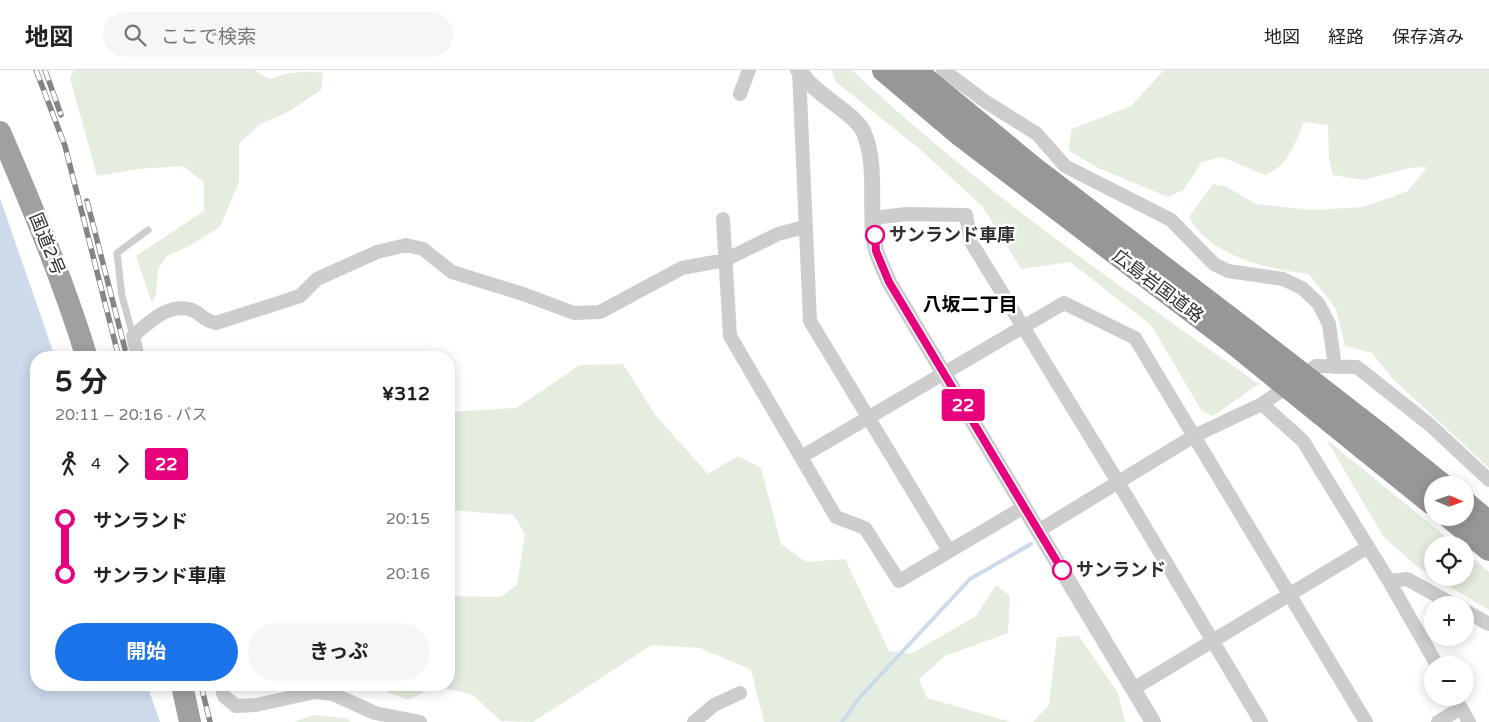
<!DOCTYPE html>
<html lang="ja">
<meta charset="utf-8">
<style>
body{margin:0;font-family:"Varela Round","Noto Sans JP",sans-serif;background:#f6f6f6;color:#222;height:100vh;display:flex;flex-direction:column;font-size:19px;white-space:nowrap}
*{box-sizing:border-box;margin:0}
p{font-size:16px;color:#767676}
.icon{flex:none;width:28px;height:28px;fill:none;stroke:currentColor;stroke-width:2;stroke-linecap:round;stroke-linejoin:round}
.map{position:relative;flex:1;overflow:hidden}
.sheet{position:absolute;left:30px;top:281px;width:425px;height:340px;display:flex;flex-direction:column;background:#fff;border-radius:20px;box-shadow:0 2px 12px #0003}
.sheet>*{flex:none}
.badge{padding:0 10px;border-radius:4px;font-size:18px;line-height:32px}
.needle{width:32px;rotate:92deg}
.controls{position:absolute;left:1424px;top:406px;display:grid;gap:10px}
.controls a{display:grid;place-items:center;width:50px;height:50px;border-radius:50%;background:#fff;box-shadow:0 2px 12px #0003;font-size:25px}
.map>.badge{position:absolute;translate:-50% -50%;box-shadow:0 0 0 2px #fff}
.legs{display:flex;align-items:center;gap:8px;height:55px;padding:0 25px;font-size:16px}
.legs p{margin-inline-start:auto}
.summary{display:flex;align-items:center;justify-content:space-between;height:85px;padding:0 25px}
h1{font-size:28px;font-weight:700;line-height:38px}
.cta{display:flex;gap:10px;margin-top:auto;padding:10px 25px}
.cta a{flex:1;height:58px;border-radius:30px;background:#1a73e8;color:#fff;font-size:20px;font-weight:700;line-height:58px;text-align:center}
.cta a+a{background:#f6f6f6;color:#222}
ul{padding:0 25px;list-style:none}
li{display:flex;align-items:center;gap:18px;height:55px;font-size:19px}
li i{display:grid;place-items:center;width:8px;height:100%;margin:0 6px;background:currentColor}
li i::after{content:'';width:12px;height:12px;margin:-6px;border:4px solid;border-radius:50%;background:#fff}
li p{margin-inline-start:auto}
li:first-child i{background:linear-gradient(#0000 50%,currentColor 0)}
li:last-child i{background:linear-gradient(currentColor 50%,#0000 0)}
header{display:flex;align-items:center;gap:30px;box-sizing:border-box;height:70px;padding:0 25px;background:#fff;border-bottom:1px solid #e0e0e0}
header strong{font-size:24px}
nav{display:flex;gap:28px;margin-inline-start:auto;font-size:18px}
.search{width:350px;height:45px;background:#f6f6f6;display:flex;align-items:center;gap:12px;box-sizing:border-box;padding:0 18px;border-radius:28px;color:#767676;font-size:19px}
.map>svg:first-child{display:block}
</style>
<header>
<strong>地図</strong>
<div class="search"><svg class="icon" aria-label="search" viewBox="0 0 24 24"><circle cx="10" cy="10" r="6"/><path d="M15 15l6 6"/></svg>ここで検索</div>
<nav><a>地図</a><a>経路</a><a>保存済み</a></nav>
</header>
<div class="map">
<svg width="1489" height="652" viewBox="0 0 1489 652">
<rect width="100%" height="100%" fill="#fff"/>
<path fill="#e4eddf" d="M 74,0 L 254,0 L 270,9 C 288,2 304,0 323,3 L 321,20 L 288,42 L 259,55 L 239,74 L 239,112 L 220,157 L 189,176 L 167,186 L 158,199 L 156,224 L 152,233 L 136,186 L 204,141 L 204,112 L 183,96 L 138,99 L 97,106 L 70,8 Z
M 831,0 L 852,0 C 977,118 1119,216 1259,314 L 1213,346 L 1201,340 L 1151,255 L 1070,192 L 1021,199 L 983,137 L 922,81 L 836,12 Z
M 1164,0 L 1489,0 L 1489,398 L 1393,309 L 1372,283 L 1345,276 L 1336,239 L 1309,204 C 1267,199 1211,187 1189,147 L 1213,114 L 1225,116 L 1256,134 L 1313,140 L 1364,137 L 1408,121 L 1427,97 L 1409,98 L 1363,110 L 1333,105 L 1329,88 L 1328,55 L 1304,52 C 1294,74 1289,96 1265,105 L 1222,87 L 1202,92 L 1183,120 L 1168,127 L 1098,98 L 1068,80 L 1072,59 L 1131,36 Z
M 623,294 L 656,346 L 708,404 L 738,386 L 761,398 L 781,474 L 806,492 L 845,489 L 889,581 L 911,584 L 976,546 L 996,515 L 1010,526 L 1008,563 L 945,586 L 919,609 L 927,628 L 1011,652 L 764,652 L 751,600 L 700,578 L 652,575 L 533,652 L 501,651 L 473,625 L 437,616 L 408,630 L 376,618 L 375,615 L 449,615 L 449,526 L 501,527 L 517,515 L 525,465 L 514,445 L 449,440 L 449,342 L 516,338 L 580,295 Z
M 1326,369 L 1456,475 L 1432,475 L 1432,506 L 1414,494 L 1383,466 Z
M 1465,482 L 1489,502 L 1489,540 L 1435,508 L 1465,508 Z
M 1079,566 L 1118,623 L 1125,652 L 1033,652 L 1049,635 L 1057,567 Z
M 313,645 L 346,648 L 351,652 L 294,652 Z"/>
<path fill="#ccdaec" d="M 0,128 L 55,287 L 36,288 L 36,615 L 147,615 L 160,652 L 0,652 Z"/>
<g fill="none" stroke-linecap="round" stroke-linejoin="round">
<path stroke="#ccdaec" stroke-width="4" d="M 842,652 L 861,626 L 970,509 L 1031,474"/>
<path stroke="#cdcdcd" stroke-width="7" d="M 133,266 L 122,226 L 117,183 L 148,160"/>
<path stroke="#cdcdcd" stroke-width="14" d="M 797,0 L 799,1 L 810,251 L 949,481
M 943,0 L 986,32 L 1037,64 L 1065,96 L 1171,150 L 1214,194 L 1228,201 L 1283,209 L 1302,218 L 1318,233 L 1329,254 L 1335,297
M 740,24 L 749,0
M 873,148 L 906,144 L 966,145 L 971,172 L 1118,412 L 1261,652
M 723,149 L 730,266 L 836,447 L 865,458 L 899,511 L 1024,437
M 138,288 L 133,266 C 149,253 168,232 192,240 C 201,243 202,250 216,253 L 300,226 L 317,209 L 377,182 L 406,175 L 423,179 L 452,202 L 526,225 L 574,243 L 600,242 L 682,198 L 725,190 L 778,164 L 804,157
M 1262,334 L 1303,371 L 1389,511 L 1437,595
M 801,387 L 1064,233 L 1135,268 L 1366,652
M 1038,461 L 1194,366 L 1262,334 L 1316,296 L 1357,297 L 1430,355 L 1489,410
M 1389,511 L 1407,509 L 1454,535
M 1465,541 L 1489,554
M 221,615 L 224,626 L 236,636 L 256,635 L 315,622 L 333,624 L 375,643 L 420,652
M 1133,619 L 1368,477
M 1455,628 L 1469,652
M 694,652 L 714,635 L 740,623
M 1438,652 L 1461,638"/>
<path stroke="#cdcdcd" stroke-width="16" d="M 799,0 C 813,24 857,44 864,63 C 879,100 867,142 876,180 C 879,191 885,202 889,212 L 1153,652"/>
<path stroke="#a0a0a0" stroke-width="22" d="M 0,62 C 32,136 63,210 87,288
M 182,615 L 190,652"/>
<path stroke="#979797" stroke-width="24" d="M 884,0 L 961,65 L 1234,273
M 914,0 L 1033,98 L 1246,261
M 1380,365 L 1442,415
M 1365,379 L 1432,433
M 1465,433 L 1489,453
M 1451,448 L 1489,479"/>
<defs>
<path id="rail" d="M 36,0 L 65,76 L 119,288
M 45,0 L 61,45
M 87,131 L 125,279
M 201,615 L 210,652"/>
</defs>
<use href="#rail" stroke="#858585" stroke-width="5.5"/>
<use href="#rail" stroke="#fff" stroke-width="4" stroke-dasharray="11" stroke-linecap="butt"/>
<path stroke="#979797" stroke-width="24" d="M 1246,261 L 1380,365
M 1234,273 L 1365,379"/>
</g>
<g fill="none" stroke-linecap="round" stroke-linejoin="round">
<defs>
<path id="line-1" d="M 875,165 L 876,181 L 889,212 L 1062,500"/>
</defs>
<use href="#line-1" stroke="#fff" stroke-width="11"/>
<use href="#line-1" stroke="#e6007e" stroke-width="8"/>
</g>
<g fill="#fff" stroke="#e6007e" stroke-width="2.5">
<circle cx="875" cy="165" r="9"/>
<circle cx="1062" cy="500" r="9"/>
</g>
<g text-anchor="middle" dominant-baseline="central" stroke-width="5" stroke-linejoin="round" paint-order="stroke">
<g font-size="18" font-weight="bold" fill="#303030" stroke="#fff" text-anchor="start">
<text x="889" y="165">サンランド車庫</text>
<text x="1076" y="500">サンランド</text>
</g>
<g font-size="18" fill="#303030" stroke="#fff">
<text transform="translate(47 174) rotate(68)">国道2号</text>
<text transform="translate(1158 216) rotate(37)">広島岩国道路</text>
</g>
<g font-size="19" font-weight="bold" fill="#000" stroke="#fff">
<text x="970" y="235">八坂二丁目</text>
</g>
</g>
</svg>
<div class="controls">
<a><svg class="needle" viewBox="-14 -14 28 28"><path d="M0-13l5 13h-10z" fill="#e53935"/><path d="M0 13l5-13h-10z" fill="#767676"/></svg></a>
<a><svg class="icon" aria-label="locate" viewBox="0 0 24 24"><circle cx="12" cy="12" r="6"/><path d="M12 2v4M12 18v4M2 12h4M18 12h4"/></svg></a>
<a>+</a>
<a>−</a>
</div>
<b class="badge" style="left:963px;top:335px;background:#e6007e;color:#fff">22</b>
<section class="sheet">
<div class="summary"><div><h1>5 分</h1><p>20:11 – 20:16 · バス</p></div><b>¥312</b></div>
<div class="legs"><svg class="icon" aria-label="walk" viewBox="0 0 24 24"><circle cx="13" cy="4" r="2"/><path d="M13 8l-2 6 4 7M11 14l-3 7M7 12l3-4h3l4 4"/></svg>4<svg class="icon" aria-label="forward" viewBox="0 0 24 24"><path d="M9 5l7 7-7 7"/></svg><b class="badge" style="background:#e6007e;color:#fff">22</b></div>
<ul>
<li><i style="color:#e6007e"></i><b>サンランド</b><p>20:15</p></li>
<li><i style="color:#e6007e"></i><b>サンランド車庫</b><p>20:16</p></li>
</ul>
<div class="cta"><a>開始</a><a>きっぷ</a></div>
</section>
</div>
